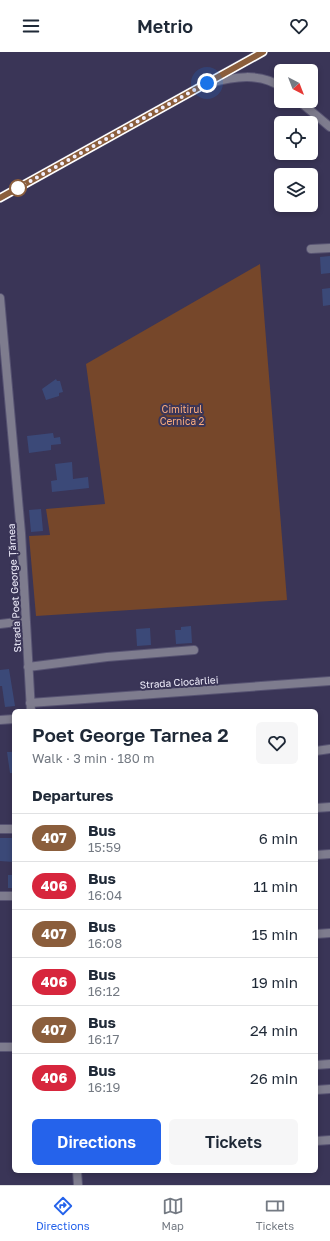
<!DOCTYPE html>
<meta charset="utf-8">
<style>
body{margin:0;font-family:"Golos Text",sans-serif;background:#f6f6f7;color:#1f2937;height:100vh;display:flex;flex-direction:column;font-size:15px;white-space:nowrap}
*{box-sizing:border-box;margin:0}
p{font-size:13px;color:#747a83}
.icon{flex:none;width:22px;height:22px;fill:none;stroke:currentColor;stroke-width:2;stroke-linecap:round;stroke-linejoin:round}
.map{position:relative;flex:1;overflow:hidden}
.sheet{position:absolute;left:12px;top:657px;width:306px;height:464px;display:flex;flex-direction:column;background:#fff;border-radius:6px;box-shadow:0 2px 6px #0003}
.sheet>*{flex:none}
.badge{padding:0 8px;border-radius:13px;font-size:14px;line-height:26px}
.needle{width:26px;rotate:138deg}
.buttons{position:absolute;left:274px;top:12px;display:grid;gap:8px}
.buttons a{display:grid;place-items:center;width:44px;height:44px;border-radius:6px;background:#fff;box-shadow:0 2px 6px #0003;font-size:20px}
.you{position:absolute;width:20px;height:20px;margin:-10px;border:3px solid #fff;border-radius:50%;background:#1a73e8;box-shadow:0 0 0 6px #1a73e833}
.map>.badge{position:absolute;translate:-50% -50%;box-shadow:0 0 0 2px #fff}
h2{padding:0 20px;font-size:15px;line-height:36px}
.round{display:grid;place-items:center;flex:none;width:42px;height:42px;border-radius:6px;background:#f6f6f7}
.overview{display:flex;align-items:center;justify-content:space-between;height:68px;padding:0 20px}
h1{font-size:19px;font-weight:600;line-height:30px}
.primary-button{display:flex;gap:8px;margin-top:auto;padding:8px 20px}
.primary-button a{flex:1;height:46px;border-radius:6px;background:#2563eb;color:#fff;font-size:16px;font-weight:600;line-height:46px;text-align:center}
.primary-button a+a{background:#f6f6f7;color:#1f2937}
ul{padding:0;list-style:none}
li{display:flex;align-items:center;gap:12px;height:48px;padding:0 20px;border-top:1px solid #e0e1e3}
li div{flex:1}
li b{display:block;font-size:15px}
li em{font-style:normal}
li .badge{min-width:44px;font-weight:700;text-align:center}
header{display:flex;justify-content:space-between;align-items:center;height:52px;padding:0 20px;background:#fff;font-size:18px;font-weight:600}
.dock{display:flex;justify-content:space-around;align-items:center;height:56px;border-top:1px solid #e0e1e3;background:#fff;font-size:11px;color:#747a83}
.dock a{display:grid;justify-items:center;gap:2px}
.dock .current{color:#2563eb}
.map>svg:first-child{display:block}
</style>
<header><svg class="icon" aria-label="menu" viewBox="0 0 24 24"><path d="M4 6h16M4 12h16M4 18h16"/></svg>Metrio<svg class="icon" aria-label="heart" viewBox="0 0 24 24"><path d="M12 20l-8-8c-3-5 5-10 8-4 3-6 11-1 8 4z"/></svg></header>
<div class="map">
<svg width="330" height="1133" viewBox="0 0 330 1133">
<rect width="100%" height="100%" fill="#3a3557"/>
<path fill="#76472a" d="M 260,212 L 287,548 L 36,564 L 29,484 L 50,483 L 46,457 L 105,452 L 86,312 Z"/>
<path fill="#3b4978" d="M 330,204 L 330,221 L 321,222 L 320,205 Z
M 330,236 L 330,253 L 323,254 L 322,237 Z
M 56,327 L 57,329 L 60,329 L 63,340 L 59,341 L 59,344 L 46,348 L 42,337 Z
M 53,381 L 54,386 L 60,385 L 61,392 L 51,393 L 51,398 L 29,401 L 27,384 Z
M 72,410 L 73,427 L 88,425 L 89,436 L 52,440 L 51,429 L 57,428 L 55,412 Z
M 41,457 L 43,479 L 31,480 L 29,458 Z
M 191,574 L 192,591 L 176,592 L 175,578 L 181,578 L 181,575 Z
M 150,576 L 151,593 L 137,594 L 136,577 Z
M 9,617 L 15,654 L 5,655 L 2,634 L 0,634 L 0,618 Z
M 7,700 L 14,700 L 14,721 L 10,721 Z
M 0,786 L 14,786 L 14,810 L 0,809 Z
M 8,823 L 14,823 L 14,836 L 8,836 Z"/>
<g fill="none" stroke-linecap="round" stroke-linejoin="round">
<defs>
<path id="street" d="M 210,31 C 233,25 260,20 281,35
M 299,49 L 330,75
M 311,197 L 330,196
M 0,246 L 21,481 L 31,659
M 0,572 L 25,569
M 28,615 L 107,605 L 194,598
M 30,651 L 330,629
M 0,668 L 14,667
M 316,699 L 330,697
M 316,756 L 330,755
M 0,777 L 14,777
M 316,803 L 330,802
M 0,844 L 14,844
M 316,882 L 330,881
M 0,995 L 14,995
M 316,1013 L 330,1012
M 316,1038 L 330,1037
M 316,1089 L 330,1088
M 77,1119 L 78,1133"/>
<path id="secondary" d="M 0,146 L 263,0"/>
</defs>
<use href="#street" stroke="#575372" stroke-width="10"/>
<use href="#secondary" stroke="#575372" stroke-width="10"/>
<use href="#street" stroke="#7e7c8e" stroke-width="8"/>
<use href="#secondary" stroke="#a4a1bc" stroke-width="8"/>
</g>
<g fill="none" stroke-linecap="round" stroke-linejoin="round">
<defs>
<path id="line" d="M 0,146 L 263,0"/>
</defs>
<use href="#line" stroke="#fff" stroke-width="9"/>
<use href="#line" stroke="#8b5e3c" stroke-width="6"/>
<path stroke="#f2f0fe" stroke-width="4" stroke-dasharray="0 7.2" d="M 18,136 L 207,31"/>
</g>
<circle fill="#fff" stroke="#8b5e3c" stroke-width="2" cx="18" cy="136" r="8"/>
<g text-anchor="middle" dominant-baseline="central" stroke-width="4" stroke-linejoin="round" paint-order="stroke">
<g font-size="10" fill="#faac7e" stroke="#3a3557">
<text x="182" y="357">Cimitirul<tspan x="182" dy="12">Cernica 2</tspan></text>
</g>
<g font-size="10" fill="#f2f0fe" stroke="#3a3557">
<text transform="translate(14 536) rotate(-93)">Strada Poet George Țărnea</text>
<text transform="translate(179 630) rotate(-4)">Strada Ciocârliei</text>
</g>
</g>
</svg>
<div class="buttons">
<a><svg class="needle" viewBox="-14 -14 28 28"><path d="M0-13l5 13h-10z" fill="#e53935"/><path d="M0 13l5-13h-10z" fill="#747a83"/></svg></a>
<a><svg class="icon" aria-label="locate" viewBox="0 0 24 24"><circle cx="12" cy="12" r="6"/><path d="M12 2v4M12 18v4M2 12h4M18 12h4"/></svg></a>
<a><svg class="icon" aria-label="layers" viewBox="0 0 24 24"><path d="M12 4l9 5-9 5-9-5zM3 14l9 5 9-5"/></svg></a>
</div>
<div class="you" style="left:207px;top:31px"></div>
<section class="sheet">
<div class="overview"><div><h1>Poet George Tarnea 2</h1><p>Walk · 3 min · 180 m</p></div><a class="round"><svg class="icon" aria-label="heart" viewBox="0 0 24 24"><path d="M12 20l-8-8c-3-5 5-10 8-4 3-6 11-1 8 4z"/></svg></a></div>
<h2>Departures</h2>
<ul>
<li><span class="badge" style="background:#8b5e3c;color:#fff">407</span><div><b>Bus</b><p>15:59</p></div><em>6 min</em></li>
<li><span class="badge" style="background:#d7263d;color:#fff">406</span><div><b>Bus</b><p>16:04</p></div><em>11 min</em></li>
<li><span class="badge" style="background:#8b5e3c;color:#fff">407</span><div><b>Bus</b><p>16:08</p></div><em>15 min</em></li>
<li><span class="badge" style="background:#d7263d;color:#fff">406</span><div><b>Bus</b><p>16:12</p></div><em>19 min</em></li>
<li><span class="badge" style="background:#8b5e3c;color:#fff">407</span><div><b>Bus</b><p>16:17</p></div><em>24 min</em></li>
<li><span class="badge" style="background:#d7263d;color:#fff">406</span><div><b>Bus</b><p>16:19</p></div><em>26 min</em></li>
</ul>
<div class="primary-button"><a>Directions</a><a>Tickets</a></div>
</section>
</div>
<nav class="dock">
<a class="current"><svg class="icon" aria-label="directions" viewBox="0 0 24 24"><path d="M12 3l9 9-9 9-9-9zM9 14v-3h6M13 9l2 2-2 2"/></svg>Directions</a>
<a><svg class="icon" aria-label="map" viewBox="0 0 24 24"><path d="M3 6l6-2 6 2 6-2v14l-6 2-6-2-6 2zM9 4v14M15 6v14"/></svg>Map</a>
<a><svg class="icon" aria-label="tickets" viewBox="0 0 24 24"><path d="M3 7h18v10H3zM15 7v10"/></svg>Tickets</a>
</nav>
